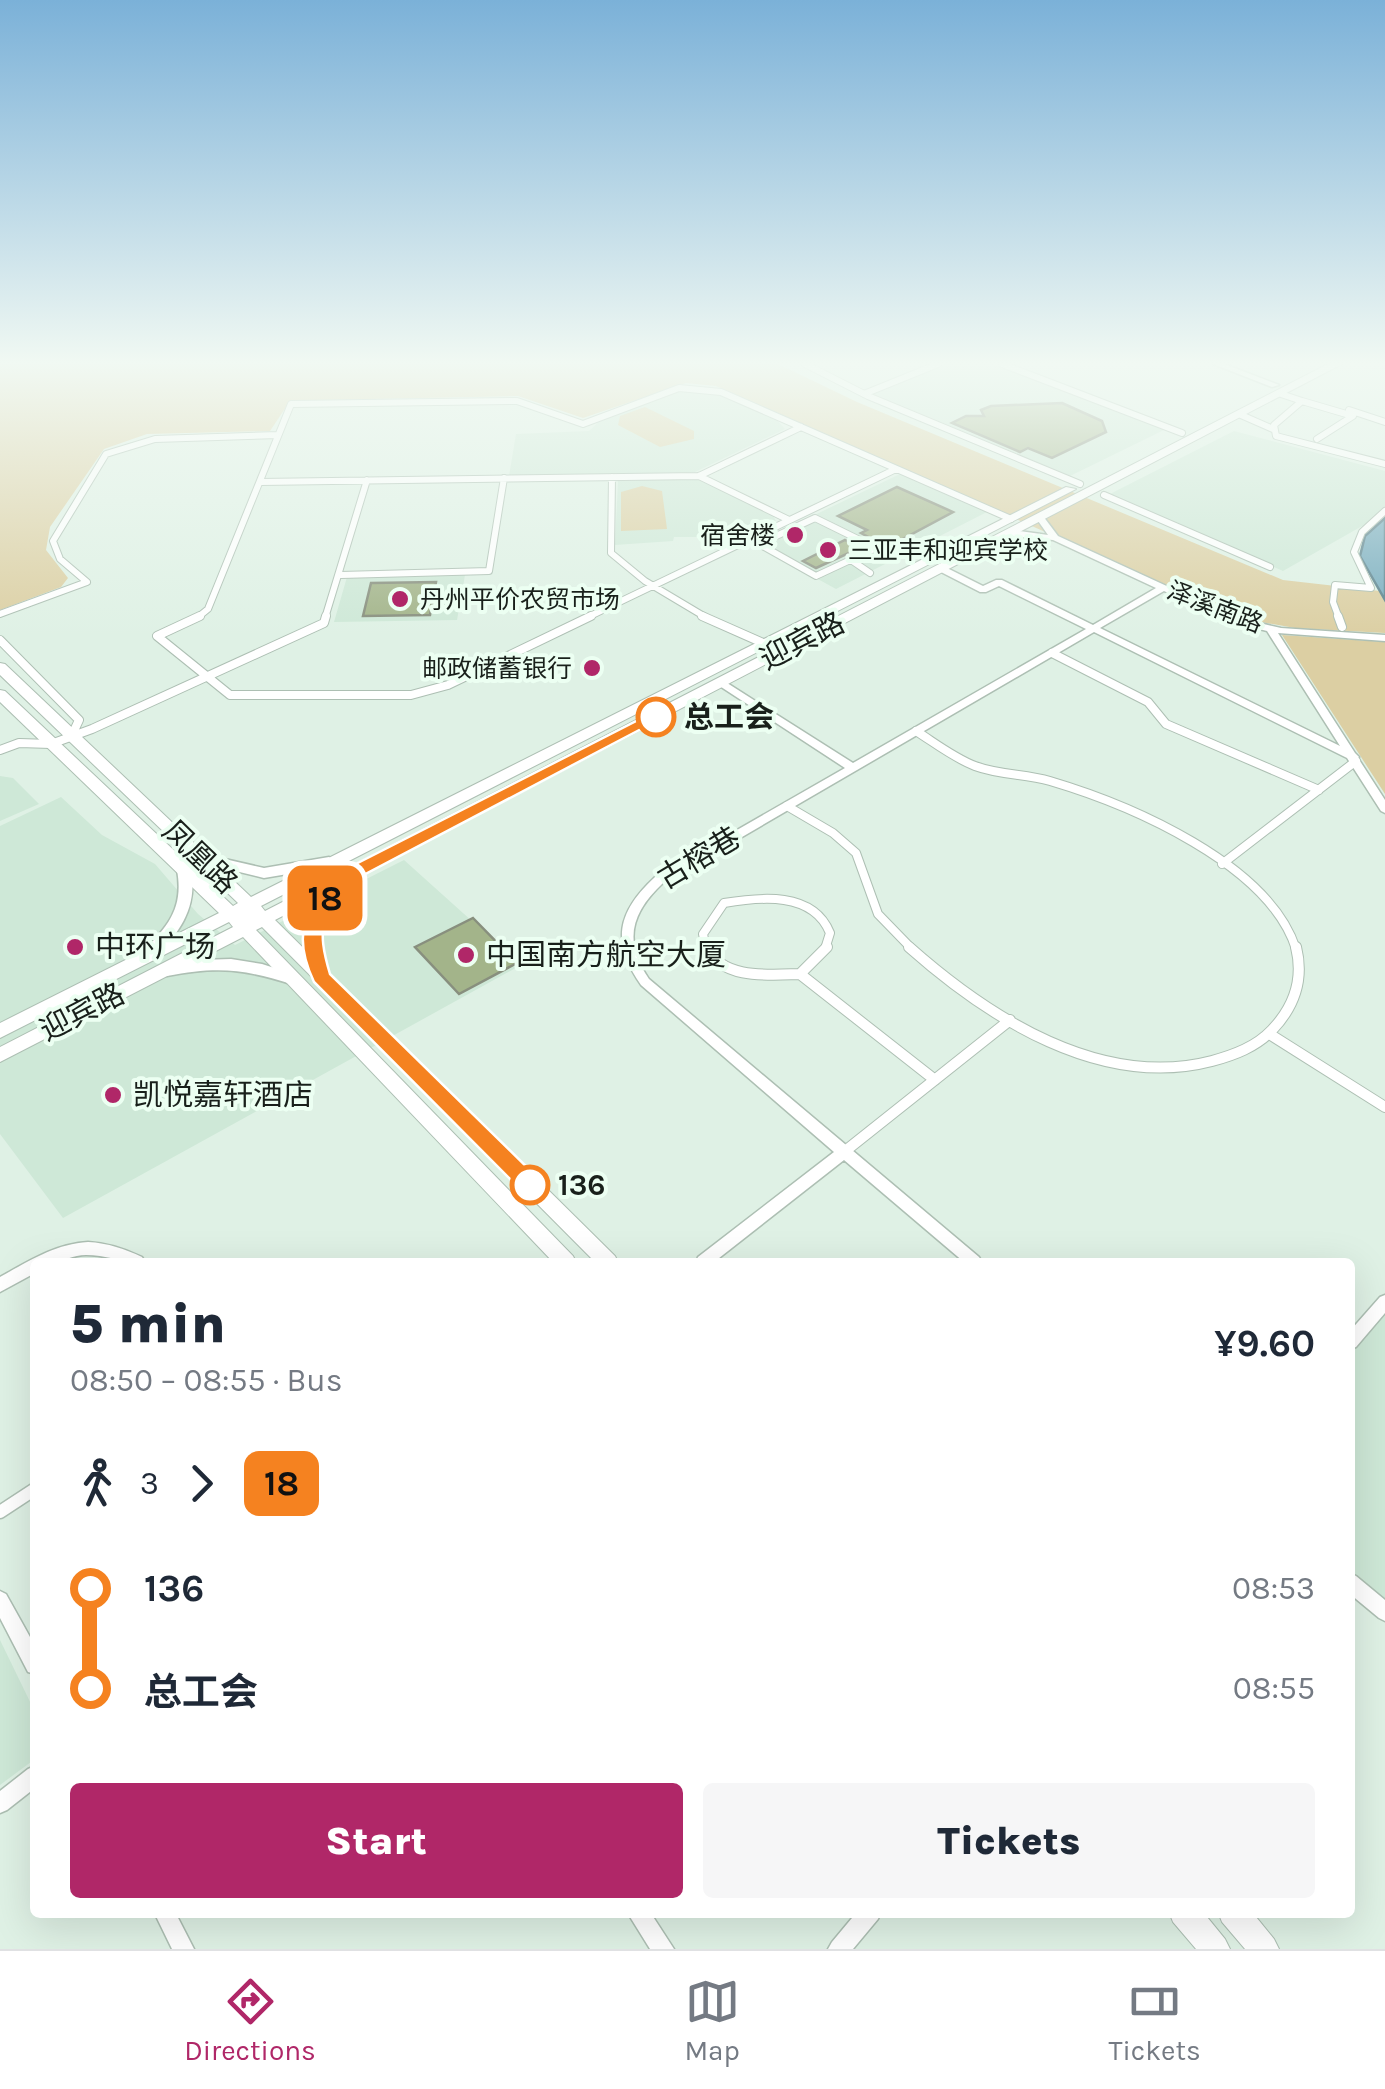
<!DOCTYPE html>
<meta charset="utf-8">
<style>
body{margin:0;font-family:Karla,"Noto Sans SC",sans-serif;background:#f6f6f7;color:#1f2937;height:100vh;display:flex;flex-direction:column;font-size:38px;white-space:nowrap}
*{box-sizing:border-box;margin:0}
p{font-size:32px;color:#747a83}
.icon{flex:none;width:55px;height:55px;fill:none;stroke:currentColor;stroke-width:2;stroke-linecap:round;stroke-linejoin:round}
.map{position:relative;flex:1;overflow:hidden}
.drawer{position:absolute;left:30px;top:1258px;width:1325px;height:660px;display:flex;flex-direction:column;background:#fff;border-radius:10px;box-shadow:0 10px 40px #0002}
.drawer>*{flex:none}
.badge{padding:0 20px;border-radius:15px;font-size:35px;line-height:65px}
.map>.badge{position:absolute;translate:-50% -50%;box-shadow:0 0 0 5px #fff}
.legs{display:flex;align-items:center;gap:15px;height:110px;padding:0 40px;font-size:32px}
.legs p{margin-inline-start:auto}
.headline{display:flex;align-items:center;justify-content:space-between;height:170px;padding:0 40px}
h1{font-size:55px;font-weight:800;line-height:75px}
.cta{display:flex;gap:20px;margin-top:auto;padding:20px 40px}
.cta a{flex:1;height:115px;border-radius:10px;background:#b02768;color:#fff;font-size:40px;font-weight:800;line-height:115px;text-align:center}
.cta a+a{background:#f6f6f7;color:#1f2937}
ul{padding:0 40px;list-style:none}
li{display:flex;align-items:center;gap:35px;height:100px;font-size:38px}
li i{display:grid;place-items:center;width:15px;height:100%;margin:0 12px;background:currentColor}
li i::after{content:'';width:25px;height:25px;margin:-12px;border:8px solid;border-radius:50%;background:#fff}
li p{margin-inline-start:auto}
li:first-child i{background:linear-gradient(#0000 50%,currentColor 0)}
li:last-child i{background:linear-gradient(currentColor 50%,#0000 0)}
.tab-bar{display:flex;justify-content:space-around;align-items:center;height:140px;border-top:2px solid #e0e1e3;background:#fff;font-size:28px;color:#747a83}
.tab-bar a{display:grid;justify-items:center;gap:5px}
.tab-bar .on{color:#b02768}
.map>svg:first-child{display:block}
</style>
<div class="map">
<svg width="1385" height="1949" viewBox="0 0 1385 1949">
<rect width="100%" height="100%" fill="#dff1e5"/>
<path fill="#cee8d7" d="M 946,364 L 993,364 L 1164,430 L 1070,476 L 874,394 Z
M 698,387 L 773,416 L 785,429 L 695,472 L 509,476 L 516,434 L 589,431 L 601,420 L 675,391 Z
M 1234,431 L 1385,471 L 1385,513 L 1283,571 L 1108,495 Z
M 900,474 L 987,512 L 836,589 L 754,544 Z
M 699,478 L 772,514 L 776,521 L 740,537 L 674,537 L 673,541 L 615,545 L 618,481 Z
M 465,575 L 457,620 L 334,622 L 347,577 Z
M 0,776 L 13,778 L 39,804 L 0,821 Z
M 61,797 L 102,835 L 155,864 L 198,914 L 235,945 L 404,860 L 521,965 L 63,1218 L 0,1134 L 0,826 Z
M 1385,1313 L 1385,1610 L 1350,1580 L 1350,1350 Z
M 0,1640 L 35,1712 L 35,1759 L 0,1785 Z"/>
<path fill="#dccfa3" d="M 0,364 L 778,364 L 857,402 L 1283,580 L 1380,591 L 1385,600 L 1385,633 L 1295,628 L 1239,618 L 716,386 L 686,383 L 583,418 L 518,396 L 316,400 L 286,407 L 270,431 L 147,434 L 104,449 L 50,527 L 46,550 L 68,578 L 61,587 L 0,610 Z
M 645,407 L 694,431 L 694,439 L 660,447 L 618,425 L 620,416 Z
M 642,486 L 662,491 L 667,529 L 621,531 L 621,492 Z
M 1282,635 L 1385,642 L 1385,794 Z"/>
<path fill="#79adbf" stroke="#5c838e" stroke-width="2.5" d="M 1385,518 L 1385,600 L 1360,556 L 1365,536 Z"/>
<path fill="#a3b48a" stroke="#888f7e" stroke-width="2.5" d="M 1062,403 L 1102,421 L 1106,432 L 1052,458 L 1028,448 L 1020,452 L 952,423 L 966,416 L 984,416 L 981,410 L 991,406 Z
M 897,487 L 953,512 L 895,543 L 885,538 L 878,542 L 861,533 L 867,530 L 838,516 Z
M 845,540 L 860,548 L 816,568 L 803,561 Z
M 436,582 L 430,615 L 363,616 L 371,583 Z
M 473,918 L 517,963 L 459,994 L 415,947 Z"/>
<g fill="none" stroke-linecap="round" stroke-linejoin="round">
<defs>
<path id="street-far3" d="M 805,364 L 868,396 L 1080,484
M 1002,364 L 1182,433
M 864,394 L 938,364
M 1281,394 L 1302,401 L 1274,425 L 1276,436 L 1385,464
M 1302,401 L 1353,416 L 1317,439
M 1349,410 L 1385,422
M 1241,415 L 1273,429
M 699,476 L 789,520
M 612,477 L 611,553 L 645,581 L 707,618
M 260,482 L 699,476 L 801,427
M 1104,495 L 1270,567
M 815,518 L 876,548 L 816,576 L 759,544 Z
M 851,560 L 870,573
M 341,575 L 489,571 L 504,478
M 0,614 L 87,582 L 60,559 L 53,541 L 106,454 L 155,439 L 278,435
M 197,618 L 208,609 L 291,404 L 517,401 L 583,424 L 679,388 L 721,392 L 1011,519
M 325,618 L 367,480
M 586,618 L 896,469
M 1339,618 L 1333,602 L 1335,585 L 1371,588 L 1354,552 L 1362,532 L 1385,511"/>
<path id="street-far2" d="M 200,616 L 157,636 L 230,695 L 411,695 L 448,685 L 591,616
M 702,616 L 781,651
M 1338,616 L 1342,627
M 0,640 L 79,720 L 72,735
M 1052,653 L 1148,702 L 1166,724 L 1319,790
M 916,731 C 935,743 954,758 975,766 C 999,775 1026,774 1050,781 C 1131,805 1269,864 1296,949
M 0,750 L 19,743 L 51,744 L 92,729 L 324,623 L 326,616
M 787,806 L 833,833 L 856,853 L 878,914 L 912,949
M 1222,864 L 1356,761
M 706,949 L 703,934 L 724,903 C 760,897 813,891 830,933 L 825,949"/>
<path id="street-far1" d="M 705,947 C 724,980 767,975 800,974
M 909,947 C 989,1018 1101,1090 1212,1061 C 1234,1055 1256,1047 1272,1030 C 1294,1007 1304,979 1296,947
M 800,974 L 935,1080
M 800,974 L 827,947
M 1271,1035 L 1385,1107
M 844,1152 L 1010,1020"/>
<path id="street" d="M 0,1512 L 35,1489"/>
<path id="secondary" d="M 1213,364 L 1224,364 L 1279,385 L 1272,387 Z
M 1037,516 L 1043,516 L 1058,536 L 1234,617 L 1281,628 L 1385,635 L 1385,641 L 1278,633 L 1355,753 L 1359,757 L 1358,758 L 1385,800 L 1385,813 L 1381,811 L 1347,758 L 1094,632 L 663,883 C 631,913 623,941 649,979 L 979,1257 L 982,1262 L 964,1262 L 844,1160 L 714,1262 L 696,1262 L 698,1257 L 834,1152 L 641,985 C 611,942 617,912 655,877 L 845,768 L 715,683 L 716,681 L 724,681 L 853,763 L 1086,629 L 999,586 L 986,592 L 980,592 L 939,571 L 939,567 L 945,567 L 983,586 L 996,580 L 1002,580 L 1093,625 L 1156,588 L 1053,540 L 1012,536 L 1008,533 L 1012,530 L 1048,535 L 1036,518 ZM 1164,591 L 1228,621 L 1267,631 L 1340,746 L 1100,628 Z
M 88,1242 C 108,1243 125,1249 142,1257 L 145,1262 C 124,1263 106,1255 86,1255 C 73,1255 64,1261 52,1262 C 47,1263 41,1262 35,1262 L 35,1273 L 0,1292 L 0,1277 C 29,1261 55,1244 88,1242 Z
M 1385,1295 L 1385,1313 L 1356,1347 L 1350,1349 L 1350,1331 L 1380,1297 Z
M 1350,1573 L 1356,1576 L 1385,1600 L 1385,1621 L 1379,1618 L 1350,1594 Z
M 0,1591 L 6,1594 L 35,1646 L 35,1674 L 28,1672 L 0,1618 Z
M 35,1766 L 35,1788 L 7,1810 L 0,1813 L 0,1791 L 28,1769 Z
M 154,1912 L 175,1912 L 194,1949 L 172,1949 Z
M 627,1912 L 650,1912 L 674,1949 L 650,1949 Z
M 857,1912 L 881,1912 L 878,1919 L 853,1949 L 828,1949 L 832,1942 Z"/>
<path id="primary" d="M 203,854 L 264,868 L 329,857 L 336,862 L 329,867 L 264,878 L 198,862 L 196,859 L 198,856 Z
M 184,865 L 191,870 C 198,908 179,934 152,960 L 142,960 L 140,956 L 142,952 C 168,927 184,908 177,870 Z
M 349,871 L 356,876 C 321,920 314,919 329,978 L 321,983 L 313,978 C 301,928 307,909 344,873 Z
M 231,959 L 262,964 L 299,976 L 302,980 L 294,985 C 245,969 218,966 167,976 L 160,971 L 162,967 L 200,960 Z"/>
<path id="highway" d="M 1328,364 L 1342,364 L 275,920 L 615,1256 L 618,1262 L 595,1262 L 262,927 L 256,930 L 573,1256 L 576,1262 L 553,1262 L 243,937 L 0,1062 L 0,1047 L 233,927 L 229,922 L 0,1038 L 0,1023 L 219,913 L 0,702 L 0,690 L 5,691 L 233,906 L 238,903 L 0,675 L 0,663 L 5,664 L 251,897 L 1066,487 L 1076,489 L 261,906 L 265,911 Z
M 1169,1912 L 1203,1912 L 1225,1939 L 1230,1949 L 1196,1949 L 1173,1922 Z
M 1218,1912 L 1252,1912 L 1274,1939 L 1279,1949 L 1245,1949 L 1222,1922 Z"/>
</defs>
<use href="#street-far3" stroke="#adbfb3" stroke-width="8"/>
<use href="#street-far2" stroke="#adbfb3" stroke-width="10"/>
<use href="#street-far1" stroke="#adbfb3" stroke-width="12"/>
<use href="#street" stroke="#adbfb3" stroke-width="15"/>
<use href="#secondary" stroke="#adbfb3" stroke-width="3"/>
<use href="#primary" stroke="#adbfb3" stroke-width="3"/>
<use href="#highway" stroke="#adbfb3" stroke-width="2"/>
<use href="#street-far3" stroke="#fff" stroke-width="6"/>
<use href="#street-far2" stroke="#fff" stroke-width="8"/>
<use href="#street-far1" stroke="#fff" stroke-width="10"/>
<use href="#street" stroke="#fff" stroke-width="12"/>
<use href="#secondary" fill="#fff" fill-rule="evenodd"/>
<use href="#primary" fill="#fff" fill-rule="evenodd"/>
<use href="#highway" fill="#fff" fill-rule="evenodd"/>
</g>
<linearGradient id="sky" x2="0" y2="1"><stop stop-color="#7bb1d8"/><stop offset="0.57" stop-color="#f1f9f3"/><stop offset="1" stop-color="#f1f9f3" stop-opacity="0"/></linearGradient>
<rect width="1385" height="637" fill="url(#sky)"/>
<path fill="#f58220" stroke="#fff" stroke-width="2.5" d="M 650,714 L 664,717 L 356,879 C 321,913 316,927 330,974 L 538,1178 L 541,1185 L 530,1194 L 522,1191 L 314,982 C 290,932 306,905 344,870 Z"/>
<g fill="#b02768" stroke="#ecfff2" stroke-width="4">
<circle cx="795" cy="535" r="10"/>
<circle cx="828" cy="550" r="10"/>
<circle cx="400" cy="599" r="10"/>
<circle cx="592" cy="668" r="10"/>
<circle cx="75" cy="947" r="10"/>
<circle cx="466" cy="955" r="10"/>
<circle cx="113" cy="1095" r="10"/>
</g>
<g fill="#fff" stroke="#f58220" stroke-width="5">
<circle cx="656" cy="717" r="18"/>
<circle cx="530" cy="1185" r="18"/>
</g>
<g text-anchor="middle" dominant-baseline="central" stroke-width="8" stroke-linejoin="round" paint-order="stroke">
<g font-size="25" fill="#19201b" stroke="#ecfff2" text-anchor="end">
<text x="775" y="535">宿舍楼</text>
<text x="848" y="550" text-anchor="start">三亚丰和迎宾学校</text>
<text x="420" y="599" text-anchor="start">丹州平价农贸市场</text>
<text x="572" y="668">邮政储蓄银行</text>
</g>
<g font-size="25" fill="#19201b" stroke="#ecfff2">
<text transform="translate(1215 607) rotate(21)">泽溪南路</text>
</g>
<g font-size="30" fill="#19201b" stroke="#ecfff2">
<text transform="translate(802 641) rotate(-27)">迎宾路</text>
<text transform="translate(200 857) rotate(44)">凤凰路</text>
<text transform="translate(699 858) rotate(-31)">古榕巷</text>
<text transform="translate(82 1012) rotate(-27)">迎宾路</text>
</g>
<g font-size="30" font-weight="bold" fill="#19201b" stroke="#ecfff2" text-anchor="start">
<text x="684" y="717">总工会</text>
<text x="558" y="1185">136</text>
</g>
<g font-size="30" fill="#19201b" stroke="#ecfff2" text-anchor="start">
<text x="95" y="947">中环广场</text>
<text x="486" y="955">中国南方航空大厦</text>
<text x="133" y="1095">凯悦嘉轩酒店</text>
</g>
</g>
</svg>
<b class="badge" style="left:325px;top:898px;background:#f58220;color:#111">18</b>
<section class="drawer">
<div class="headline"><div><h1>5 min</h1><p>08:50 – 08:55 · Bus</p></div><b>¥9.60</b></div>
<div class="legs"><svg class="icon" aria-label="walk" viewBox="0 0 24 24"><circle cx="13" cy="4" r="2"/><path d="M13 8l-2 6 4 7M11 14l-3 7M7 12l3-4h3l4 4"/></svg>3<svg class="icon" aria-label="forward" viewBox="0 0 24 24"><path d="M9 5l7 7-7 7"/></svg><b class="badge" style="background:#f58220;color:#111">18</b></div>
<ul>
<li><i style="color:#f58220"></i><b>136</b><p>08:53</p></li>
<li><i style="color:#f58220"></i><b>总工会</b><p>08:55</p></li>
</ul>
<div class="cta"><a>Start</a><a>Tickets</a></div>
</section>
</div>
<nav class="tab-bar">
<a class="on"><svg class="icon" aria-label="directions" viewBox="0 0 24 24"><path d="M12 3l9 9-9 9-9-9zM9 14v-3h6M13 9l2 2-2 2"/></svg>Directions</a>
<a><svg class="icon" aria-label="map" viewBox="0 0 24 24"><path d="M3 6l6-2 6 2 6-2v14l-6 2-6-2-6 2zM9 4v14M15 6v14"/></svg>Map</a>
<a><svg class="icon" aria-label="tickets" viewBox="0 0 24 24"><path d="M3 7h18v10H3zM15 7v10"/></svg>Tickets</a>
</nav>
